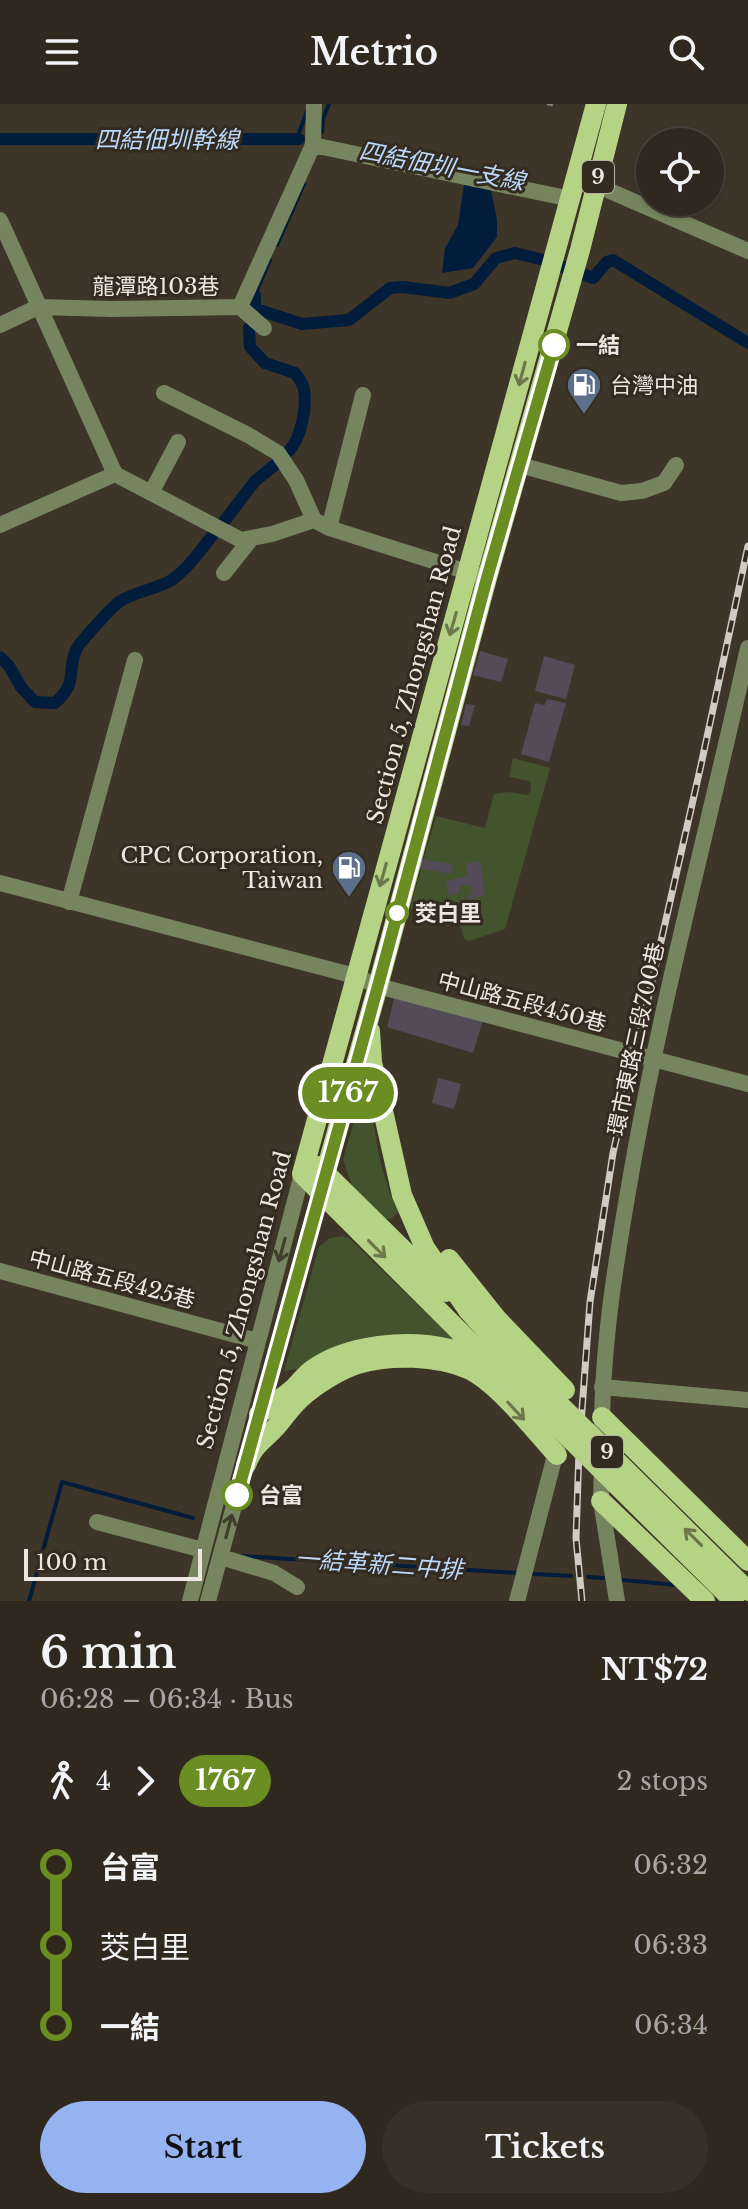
<!DOCTYPE html>
<meta charset="utf-8">
<style>
body{margin:0;font-family:"Libre Baskerville","Noto Sans TC",serif;background:#363027;color:#f1f3f6;height:100vh;display:flex;flex-direction:column;font-size:30px;white-space:nowrap}
*{box-sizing:border-box;margin:0}
p{font-size:26px;color:#a7a6a4}
.icon{flex:none;width:44px;height:44px;fill:none;stroke:currentColor;stroke-width:2;stroke-linecap:round;stroke-linejoin:round}
.map{position:relative;height:1497px;overflow:hidden}
.sheet{display:flex;flex-direction:column;background:#2e281e;flex:1}
.sheet>*{flex:none}
.badge{padding:0 16px;border-radius:26px;font-size:28px;line-height:52px}
.buttons{position:absolute;left:636px;top:24px;display:grid;gap:16px}
.buttons a{display:grid;place-items:center;width:88px;height:88px;border-radius:50%;background:#2e281e;box-shadow:0 2px 6px #0004,0 0 0 2px #49443c;font-size:40px}
.scale{position:absolute;left:24px;bottom:20px;width:178px;box-sizing:border-box;padding-left:8px;border:4px solid #ece7e0;border-top:0;font-size:22px;line-height:28px;white-space:nowrap;color:#ece7e0;-webkit-text-stroke:6px #332b1f;paint-order:stroke}
.map>.badge{position:absolute;translate:-50% -50%;box-shadow:0 0 0 4px #fff}
.legs{display:flex;align-items:center;gap:12px;height:88px;padding:0 40px;font-size:26px}
.legs p{margin-inline-start:auto}
.headline{display:flex;align-items:center;justify-content:space-between;height:136px;padding:0 40px}
h1{font-size:44px;font-weight:600;line-height:60px}
.primary-button{display:flex;gap:16px;margin-top:auto;padding:16px 40px}
.primary-button a{flex:1;height:92px;border-radius:48px;background:#95b2f1;color:#111;font-size:32px;font-weight:600;line-height:92px;text-align:center}
.primary-button a+a{background:#363027;color:#f1f3f6}
ul{padding:0 40px;list-style:none}
li{display:flex;align-items:center;gap:28px;height:80px;font-size:30px}
li i{display:grid;place-items:center;width:12px;height:100%;margin:0 10px;background:currentColor}
li i::after{content:'';width:20px;height:20px;margin:-10px;border:6px solid;border-radius:50%;background:#2e281e}
li p{margin-inline-start:auto}
li:first-child i{background:linear-gradient(#0000 50%,currentColor 0)}
li:last-child i{background:linear-gradient(currentColor 50%,#0000 0)}
header{display:flex;justify-content:space-between;align-items:center;height:104px;padding:0 40px;background:#2e281e;font-size:36px;font-weight:600}
.map>svg:first-child{display:block}
</style>
<header><svg class="icon" aria-label="menu" viewBox="0 0 24 24"><path d="M4 6h16M4 12h16M4 18h16"/></svg>Metrio<svg class="icon" aria-label="search" viewBox="0 0 24 24"><circle cx="10" cy="10" r="6"/><path d="M15 15l6 6"/></svg></header>
<div class="map">
<svg width="748" height="1497" viewBox="0 0 748 1497">
<rect width="100%" height="100%" fill="#3d3528"/>
<path fill="#43532d" d="M 513,654 L 550,664 L 505,825 L 469,837 L 464,835 L 462,826 L 457,818 L 410,804 L 436,712 L 485,724 L 494,690 L 509,688 L 527,691 L 531,687 L 530,677 L 509,673 Z
M 367,973 C 374,1017 377,1068 399,1107 L 391,1115 L 383,1115 L 352,1082 L 343,1055 Z
M 342,1132 L 349,1134 L 458,1240 L 284,1267 L 319,1143 L 330,1134 Z"/>
<path fill="#021c3c" d="M 464,81 L 491,86 L 497,116 L 497,133 L 473,164 L 442,169 L 445,144 L 458,121 Z"/>
<g fill="none" stroke-linecap="round" stroke-linejoin="round">
<path stroke="#021c3c" stroke-width="4" d="M 318,30 L 322,28 L 323,15 L 329,0
M 299,35 L 299,29 L 307,7
M 277,141 L 304,80
M 255,191 L 270,156
M 241,1452 L 519,1469
M 534,1470 L 571,1472
M 588,1473 L 603,1474
M 623,1476 L 677,1481
M 29,1497 L 62,1378 L 193,1414"/>
<path stroke="#021c3c" stroke-width="12" d="M 0,35 L 299,35
M 255,191 L 255,208
M 254,209 L 262,207 L 302,220 L 349,216 L 390,184 L 403,183 L 449,189 L 474,180 L 496,154 L 515,149 L 544,156 L 593,174 L 607,158 L 613,156 L 748,239
M 249,224 L 250,243 L 265,259 L 295,269 C 299,274 303,279 304,286 C 307,304 301,334 289,347
M 219,424 L 255,377 L 276,360
M 0,553 L 9,562 L 21,583 L 35,598 L 55,599 C 80,577 65,568 77,544 C 82,536 111,504 119,498 C 133,488 154,486 170,477 C 187,466 199,448 212,432"/>
</g>
<path fill="#534b58" d="M 480,547 L 508,555 L 501,578 L 473,571 Z
M 544,552 L 575,561 L 566,595 L 535,587 Z
M 547,595 L 566,599 L 549,658 L 521,650 L 535,599 L 545,601 Z
M 466,600 L 475,601 L 469,622 L 461,621 Z
M 419,755 L 452,760 L 451,770 L 418,764 Z
M 480,757 L 485,791 L 469,795 L 467,791 L 472,790 L 470,781 L 459,782 L 459,789 L 449,792 L 446,777 L 468,772 L 466,759 Z
M 395,891 L 483,916 L 473,949 L 387,923 Z
M 438,974 L 461,980 L 454,1005 L 432,999 Z"/>
<g fill="none" stroke-linecap="round" stroke-linejoin="round">
<path stroke="#8d867c" stroke-width="2" stroke-dasharray="6 4" stroke-linecap="butt" d="M 547,0 L 556,2"/>
<path stroke="#76855f" stroke-width="16" d="M 314,0 L 313,41 L 571,95
M 596,81 L 748,147
M 0,116 L 115,370
M 240,203 L 264,224
M 0,221 L 38,203 L 112,205 L 240,203 L 313,41
M 164,289 L 248,331 L 278,349 L 296,376 L 314,416
M 520,361 L 621,389 L 642,387 L 664,379 L 676,361
M 115,370 L 241,436 L 272,430 L 314,416 L 329,424 L 477,471
M 151,389 L 178,338
M 0,421 L 115,370
M 329,424 L 363,291
M 224,469 L 251,435
M 0,779 L 355,872 L 378,882 L 748,980
M 69,798 L 135,556
M 0,1167 L 258,1237
M 602,1283 L 748,1296
M 602,1325 C 602,1233 619,1138 635,1048 C 666,879 711,712 748,544
M 602,1360 L 601,1397 L 617,1497
M 97,1418 L 203,1446
M 221,1453 L 274,1469 L 297,1483
M 190,1497 L 302,1070
M 208,1497 L 320,1088
M 517,1497 L 558,1340"/>
<path stroke="#b4d384" stroke-width="20" d="M 370,927 L 372,958 L 402,1091 L 425,1144 L 468,1206
M 318,1062 L 446,1188
M 320,1088 L 378,882 L 487,474 L 580,146 L 617,0
M 449,1155 L 497,1215 L 565,1286
M 496,1264 L 302,1070 L 596,0
M 259,1310 C 271,1301 284,1293 294,1284 C 300,1278 305,1271 312,1266 C 348,1240 408,1235 450,1245 C 462,1248 474,1254 485,1259
M 602,1313 L 748,1457
M 246,1361 C 254,1340 262,1338 276,1323 C 284,1314 291,1303 300,1295 C 315,1281 339,1266 358,1260 C 391,1250 437,1252 468,1265 C 498,1279 534,1326 557,1351
M 601,1397 L 705,1497"/>
<defs>
<path id="rail" d="M 582,1497 L 576,1434 L 579,1346 L 590,1198 L 613,1049 L 701,661 L 748,442"/>
</defs>
<use href="#rail" stroke="#d0cbc3" stroke-width="7"/>
<use href="#rail" stroke="#332b1f" stroke-width="4" stroke-dasharray="12" stroke-linecap="butt"/>
<path stroke="#b4d384" stroke-width="20" d="M 468,1206 L 500,1242 L 748,1487
M 496,1264 L 542,1307 L 734,1497"/>
</g>
<defs><path id="oneway-shaft" d="M-6 0H5M1.5-3L5.5 0L1.5 3" fill="none" stroke-width="1.6" stroke-linecap="round" stroke-linejoin="round" transform="scale(2)"/></defs>
<g stroke="#6d774c">
<use href="#oneway-shaft" transform="translate(522 270) rotate(105)"/>
<use href="#oneway-shaft" transform="translate(453 520) rotate(106)"/>
<use href="#oneway-shaft" transform="translate(383 771) rotate(106)"/>
<use href="#oneway-shaft" transform="translate(377 1145) rotate(45)"/>
<use href="#oneway-shaft" transform="translate(516 1307) rotate(47)"/>
<use href="#oneway-shaft" transform="translate(693 1433) rotate(-135)"/>
</g>
<g stroke="#403d2c">
<use href="#oneway-shaft" transform="translate(282 1146) rotate(105)"/>
<use href="#oneway-shaft" transform="translate(229 1422) rotate(-75)"/>
</g>
<g fill="none" stroke-linecap="round" stroke-linejoin="round">
<defs>
<path id="line-1" d="M 237,1391 L 378,882 L 487,474 L 554,241"/>
</defs>
<use href="#line-1" stroke="#fff" stroke-width="18"/>
<use href="#line-1" stroke="#6b8e23" stroke-width="12"/>
</g>
<defs>
<symbol id="fuel-pin" viewBox="-11 -11 22 30"><path d="M0 17L-7.5 6A9.5 9.5 0 1 1 7.5 6Z" fill="#5c6f8a" stroke="#332b1f"/><path d="M-5.5-6h7V0h2V4h1.3V-2.5L3-4.5l.8-.8L6-3V5H2.5V1h-1V6h-7ZM-4.2-4.7v3.2H.2V-4.7Z" fill="#fff"/></symbol>
</defs>
<g fill-rule="evenodd">
<use href="#fuel-pin" x="564" y="261" width="40" height="54"/>
<use href="#fuel-pin" x="329" y="744" width="40" height="54"/>
</g>
<g fill="#fff" stroke="#6b8e23" stroke-width="4">
<circle cx="554" cy="241" r="14"/>
<circle cx="397" cy="809" r="10"/>
<circle cx="237" cy="1391" r="14"/>
</g>
<g text-anchor="middle" dominant-baseline="central" stroke-width="6" stroke-linejoin="round" paint-order="stroke">
<g fill="#332b1f" stroke="#b4afa6" stroke-width="2">
<rect x="582" y="57" width="32" height="32" rx="6"/>
<rect x="591" y="1332" width="32" height="32" rx="6"/>
</g>
<g font-size="20" font-weight="bold" fill="#ece7e0">
<text x="598" y="73">9</text>
<text x="607" y="1348">9</text>
</g>
<g font-size="22" fill="#ece7e0" stroke="#332b1f">
<text x="156" y="182">龍潭路103巷</text>
<text transform="translate(414 571) rotate(-75)">Section 5, Zhongshan Road</text>
<text transform="translate(522 898) rotate(15)">中山路五段450巷</text>
<text transform="translate(636 935) rotate(-78)">環市東路三段700巷</text>
<text transform="translate(112 1175) rotate(15)">中山路五段425巷</text>
<text transform="translate(244 1196) rotate(-75)">Section 5, Zhongshan Road</text>
</g>
<g font-size="22" font-weight="bold" fill="#ece7e0" stroke="#332b1f" text-anchor="start">
<text x="576" y="241">一結</text>
<text x="415" y="809">茭白里</text>
<text x="259" y="1391">台富</text>
</g>
<g font-size="22" fill="#ece7e0" stroke="#332b1f" text-anchor="start">
<text x="610" y="281">台灣中油</text>
<text x="323" y="751" text-anchor="end">CPC Corporation,<tspan x="323" dy="25">Taiwan</tspan></text>
</g>
<g font-size="24" font-style="italic" fill="#bbd8fc" stroke="#332b1f">
<text x="167" y="35">四結佃圳幹線</text>
<text transform="translate(442 62) rotate(11)">四結佃圳一支線</text>
<text transform="translate(379 1460) rotate(4)">一結革新二中排</text>
</g>
</g>
</svg>
<div class="buttons">
<a><svg class="icon" aria-label="locate" viewBox="0 0 24 24"><circle cx="12" cy="12" r="6"/><path d="M12 2v4M12 18v4M2 12h4M18 12h4"/></svg></a>
</div>
<div class="scale">100 m</div>
<b class="badge" style="left:348px;top:989px;background:#6b8e23;color:#fff">1767</b>
</div>
<section class="sheet">
<div class="headline"><div><h1>6 min</h1><p>06:28 – 06:34 · Bus</p></div><b>NT$72</b></div>
<div class="legs"><svg class="icon" aria-label="walk" viewBox="0 0 24 24"><circle cx="13" cy="4" r="2"/><path d="M13 8l-2 6 4 7M11 14l-3 7M7 12l3-4h3l4 4"/></svg>4<svg class="icon" aria-label="forward" viewBox="0 0 24 24"><path d="M9 5l7 7-7 7"/></svg><b class="badge" style="background:#6b8e23;color:#fff">1767</b><p>2 stops</p></div>
<ul>
<li><i style="color:#6b8e23"></i><b>台富</b><p>06:32</p></li>
<li><i style="color:#6b8e23"></i><span>茭白里</span><p>06:33</p></li>
<li><i style="color:#6b8e23"></i><b>一結</b><p>06:34</p></li>
</ul>
<div class="primary-button"><a>Start</a><a>Tickets</a></div>
</section>
